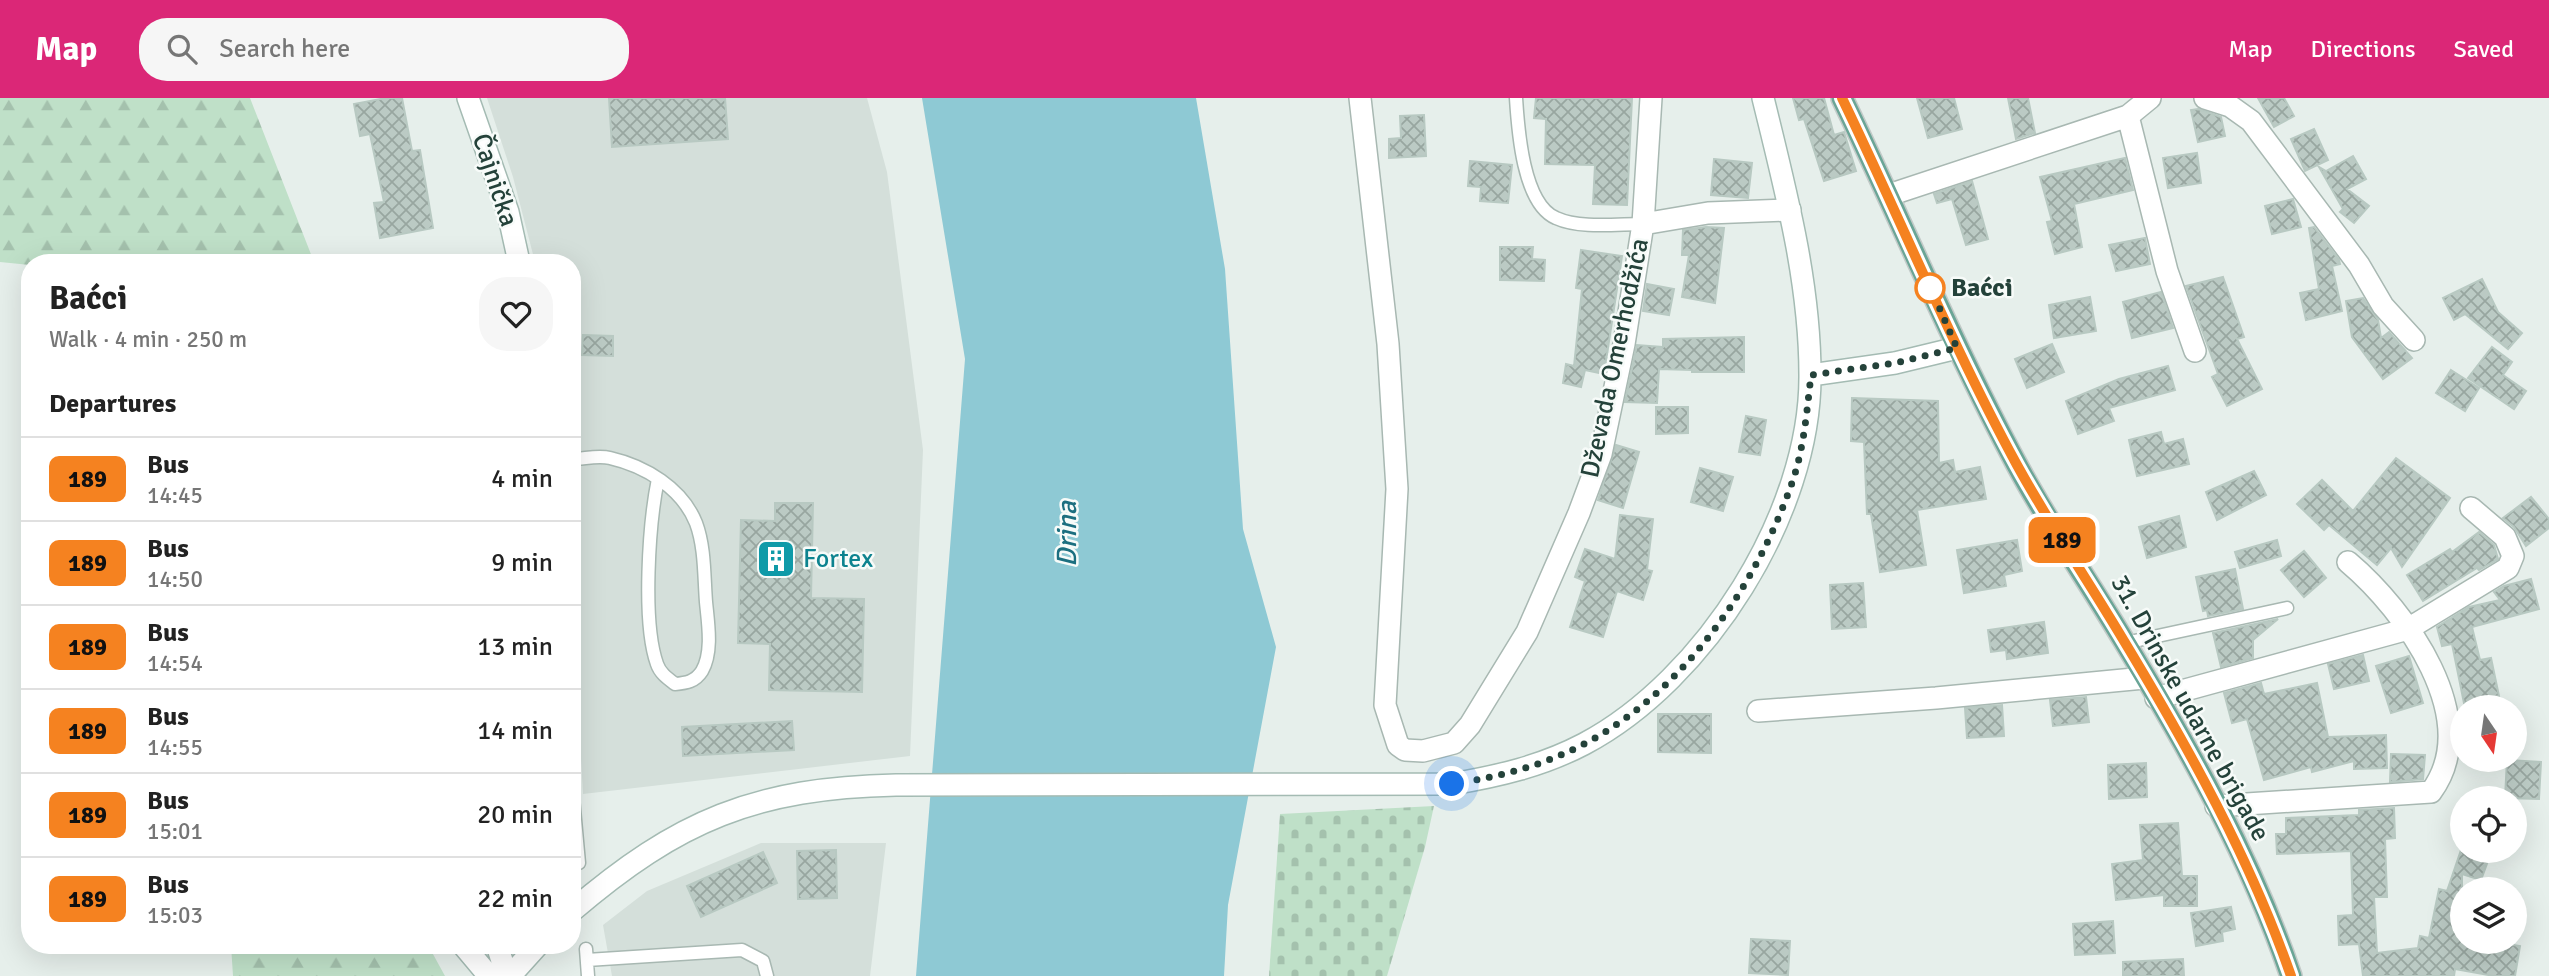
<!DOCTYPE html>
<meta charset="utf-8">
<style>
body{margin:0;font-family:Signika,sans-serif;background:#f6f6f6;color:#222;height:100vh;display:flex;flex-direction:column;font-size:26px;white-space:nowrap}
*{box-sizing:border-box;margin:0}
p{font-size:23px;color:#767676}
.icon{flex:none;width:38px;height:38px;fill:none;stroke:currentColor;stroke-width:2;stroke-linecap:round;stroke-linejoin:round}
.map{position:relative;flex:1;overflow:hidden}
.drawer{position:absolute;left:21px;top:156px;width:560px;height:700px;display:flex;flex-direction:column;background:#fff;border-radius:28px;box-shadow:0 7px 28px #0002}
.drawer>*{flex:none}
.badge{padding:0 14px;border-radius:10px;font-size:24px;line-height:46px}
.needle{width:46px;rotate:167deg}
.controls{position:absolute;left:2450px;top:597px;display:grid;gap:14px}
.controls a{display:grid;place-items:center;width:77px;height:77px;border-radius:50%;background:#fff;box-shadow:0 7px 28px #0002;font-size:35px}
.you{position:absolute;width:35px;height:35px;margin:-18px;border:5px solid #fff;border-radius:50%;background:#1a73e8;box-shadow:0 0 0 10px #1a73e833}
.map>.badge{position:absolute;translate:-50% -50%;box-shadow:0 0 0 4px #fff}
h2{padding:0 28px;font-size:26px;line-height:63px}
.round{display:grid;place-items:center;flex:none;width:74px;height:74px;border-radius:28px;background:#f6f6f6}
.headline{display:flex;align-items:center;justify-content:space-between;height:119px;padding:0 28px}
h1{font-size:33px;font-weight:700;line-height:52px}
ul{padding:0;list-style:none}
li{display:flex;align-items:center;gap:21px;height:84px;padding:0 28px;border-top:2px solid #e0e0e0}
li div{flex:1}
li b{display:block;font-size:26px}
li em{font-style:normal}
li .badge{min-width:77px;font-weight:700;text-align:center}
header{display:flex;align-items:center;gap:42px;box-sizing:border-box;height:98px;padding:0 35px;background:#db2777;color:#fff}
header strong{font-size:33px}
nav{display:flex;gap:38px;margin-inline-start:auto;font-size:24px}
.search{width:490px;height:63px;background:#f6f6f6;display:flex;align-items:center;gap:18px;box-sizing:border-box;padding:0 24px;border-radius:28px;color:#767676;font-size:26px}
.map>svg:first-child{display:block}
</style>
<header>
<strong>Map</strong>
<div class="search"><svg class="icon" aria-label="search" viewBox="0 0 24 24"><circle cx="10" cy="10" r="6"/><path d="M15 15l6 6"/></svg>Search here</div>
<nav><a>Map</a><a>Directions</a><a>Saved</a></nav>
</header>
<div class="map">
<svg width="2549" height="878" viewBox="0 0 2549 878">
<defs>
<pattern id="forest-firs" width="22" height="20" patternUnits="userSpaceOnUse" patternTransform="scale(1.75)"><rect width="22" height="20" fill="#bfe0c8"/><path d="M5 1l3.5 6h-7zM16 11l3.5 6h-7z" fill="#a4c1ad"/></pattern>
<pattern id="cemetery-stones" width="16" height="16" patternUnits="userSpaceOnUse" patternTransform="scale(1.75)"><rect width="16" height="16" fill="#bfe0c8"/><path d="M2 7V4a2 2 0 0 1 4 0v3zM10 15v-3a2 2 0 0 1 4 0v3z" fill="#a4c1ad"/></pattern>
<pattern id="building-cross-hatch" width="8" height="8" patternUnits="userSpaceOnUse" patternTransform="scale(1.75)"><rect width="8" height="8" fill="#bbcac4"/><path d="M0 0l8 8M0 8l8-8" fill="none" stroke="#98a6a0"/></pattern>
</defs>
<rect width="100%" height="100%" fill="#e6efeb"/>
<path fill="#d4dfda" d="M 487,0 L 867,0 L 887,74 L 923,352 L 910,658 L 583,696 L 572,502 L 572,164 L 535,164 L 513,79 Z
M 761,745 L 886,745 L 870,878 L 612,878 L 603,827 L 647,793 Z"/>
<path fill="url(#forest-firs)" d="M 0,0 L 250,0 L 314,164 L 30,164 L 30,167 L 0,164 Z
M 231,847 L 428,847 L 445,878 L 233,878 Z"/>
<path fill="url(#cemetery-stones)" d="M 1434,708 L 1425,749 L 1387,878 L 1269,878 L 1280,716 Z"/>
<path fill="#8ec9d4" d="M 922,0 L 1196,0 L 1225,171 L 1243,431 L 1276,549 L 1228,807 L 1224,878 L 916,878 L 965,261 Z"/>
<path fill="url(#building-cross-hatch)" stroke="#b8c9c2" stroke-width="2" d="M 386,0 L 402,0 L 412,53 L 420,52 L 433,130 L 380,140 L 374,105 L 384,104 L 370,36 L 360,38 L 354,6 Z
M 609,0 L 725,0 L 728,41 L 612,49 Z
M 1536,0 L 1632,0 L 1627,107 L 1593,106 L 1595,67 L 1545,66 L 1546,21 L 1534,20 Z
M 1793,0 L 1824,0 L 1834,37 L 1844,34 L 1856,73 L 1824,83 L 1804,21 L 1799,22 Z
M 1917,0 L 1954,0 L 1962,31 L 1928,40 Z
M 2008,0 L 2028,0 L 2035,35 L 2016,41 Z
M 2258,0 L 2284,0 L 2294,18 L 2274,29 Z
M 2198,11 L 2221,19 L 2225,38 L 2198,44 L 2191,12 Z
M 1424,17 L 1426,58 L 1389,60 L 1389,41 L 1401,40 L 1400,18 Z
M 2314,31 L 2328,62 L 2305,73 L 2291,41 Z
M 2197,55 L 2201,85 L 2168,90 L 2163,60 Z
M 2353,58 L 2366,81 L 2347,91 L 2369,108 L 2354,125 L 2340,114 L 2343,111 L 2319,69 L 2326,73 Z
M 2125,60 L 2133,92 L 2074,106 L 2082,149 L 2055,156 L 2047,124 L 2052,123 L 2040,79 Z
M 1714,61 L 1752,65 L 1748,100 L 1711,97 Z
M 1470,63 L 1512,67 L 1508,105 L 1480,103 L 1481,89 L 1468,88 Z
M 1972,83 L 1988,141 L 1966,147 L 1952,101 L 1937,105 L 1934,96 Z
M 2293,101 L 2301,129 L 2272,136 L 2265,108 Z
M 1706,129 L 1724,130 L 1715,205 L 1682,199 L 1689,157 L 1682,157 L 1683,132 Z
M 2314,129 L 2339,162 L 2340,166 L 2332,168 L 2342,213 L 2306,222 L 2300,195 L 2319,191 L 2309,130 Z
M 2145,140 L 2150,166 L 2116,173 L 2109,147 Z
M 1500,149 L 1533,149 L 1532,161 L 1545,162 L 1544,183 L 1500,182 Z
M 1581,152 L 1622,158 L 1604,276 L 1585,272 L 1581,289 L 1563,285 L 1566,266 L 1574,268 L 1582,191 L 1576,190 Z
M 2223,179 L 2244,239 L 2237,241 L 2262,291 L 2227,308 L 2212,279 L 2218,276 L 2186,188 Z
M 2482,181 L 2498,214 L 2522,235 L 2508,251 L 2465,216 L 2454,222 L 2443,200 Z
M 1647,186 L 1674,191 L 1669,217 L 1643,213 Z
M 2161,194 L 2173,230 L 2132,240 L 2123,204 Z
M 2090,199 L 2096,233 L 2054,240 L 2049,207 Z
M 2363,200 L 2378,222 L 2381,240 L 2389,234 L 2412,260 L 2383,281 L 2352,239 L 2346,203 Z
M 583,237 L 613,238 L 613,258 L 582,257 Z
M 1744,239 L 1744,274 L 1692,274 L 1692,272 L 1659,271 L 1657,305 L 1625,304 L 1637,247 L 1663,249 L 1663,241 Z
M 2052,246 L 2064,274 L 2027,290 L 2015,261 Z
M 2492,249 L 2512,264 L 2503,277 L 2526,293 L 2514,311 L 2468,280 Z
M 2168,268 L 2175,292 L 2109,310 L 2114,323 L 2078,336 L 2066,303 L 2119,281 Z
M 2451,272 L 2479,290 L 2465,313 L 2436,295 Z
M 1852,300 L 1938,303 L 1939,365 L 1953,362 L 1955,374 L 1980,369 L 1986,401 L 1917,412 L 1926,467 L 1880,474 L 1871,416 L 1867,416 L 1864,344 L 1851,343 Z
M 1656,309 L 1688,309 L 1688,335 L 1656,336 Z
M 1746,318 L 1766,322 L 1760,357 L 1739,354 Z
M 2161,334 L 2164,346 L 2183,341 L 2189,366 L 2137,378 L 2129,342 Z
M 1616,347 L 1639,354 L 1623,410 L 1598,402 Z
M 2396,360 L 2450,400 L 2402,469 L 2391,450 L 2377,467 L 2329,427 L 2324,432 L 2297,406 L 2322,382 L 2353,413 Z
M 1700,370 L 1733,379 L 1723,413 L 1691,404 Z
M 2254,373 L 2266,397 L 2217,422 L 2206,394 Z
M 2531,399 L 2549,421 L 2549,430 L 2526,448 L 2514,429 L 2503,420 Z
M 775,405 L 813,405 L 811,500 L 864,501 L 862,594 L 769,592 L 770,546 L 738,545 L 741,422 L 775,423 Z
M 1620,417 L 1653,421 L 1647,472 L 1652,473 L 1643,502 L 1617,493 L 1603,539 L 1570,529 L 1585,483 L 1575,479 L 1585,451 L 1615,461 Z
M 2179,418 L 2186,449 L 2147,460 L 2139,429 Z
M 2479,434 L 2494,447 L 2498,461 L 2479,472 L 2477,470 L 2423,503 L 2407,477 L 2450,451 L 2452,454 Z
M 2017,442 L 2022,473 L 2004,477 L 2006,488 L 1964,495 L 1957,452 Z
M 2277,442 L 2281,458 L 2240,470 L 2235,454 Z
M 2304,453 L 2326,480 L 2304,499 L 2281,472 Z
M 2235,471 L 2243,511 L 2208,518 L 2207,512 L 2203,513 L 2196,479 Z
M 2531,481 L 2539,511 L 2472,529 L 2480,562 L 2491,560 L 2499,598 L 2464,605 L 2452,546 L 2442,548 L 2437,529 L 2469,509 L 2500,502 L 2494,494 L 2504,488 Z
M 1863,485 L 1866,529 L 1832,531 L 1830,487 Z
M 2278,521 L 2253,542 L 2253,560 L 2221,569 L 2213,535 Z
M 2044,524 L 2048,555 L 2007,561 L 2006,552 L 1991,554 L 1988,532 Z
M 2363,557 L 2369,583 L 2334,591 L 2328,566 Z
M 2409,558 L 2423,605 L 2391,615 L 2376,568 Z
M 2261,585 L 2264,596 L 2317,585 L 2328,639 L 2386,637 L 2387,670 L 2354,671 L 2354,663 L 2312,674 L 2311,669 L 2264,682 L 2247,621 L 2232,625 L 2224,595 Z
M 2086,599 L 2089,624 L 2053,628 L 2050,602 Z
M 2002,607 L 2004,638 L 1967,640 L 1965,610 Z
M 1658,616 L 1711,616 L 1711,655 L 1658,654 Z
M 792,623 L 794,652 L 683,658 L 682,629 Z
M 2391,656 L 2425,657 L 2423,681 L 2390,684 Z
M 2507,662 L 2541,664 L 2539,701 L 2505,700 Z
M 2146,665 L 2147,699 L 2109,701 L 2108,667 Z
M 2394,710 L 2395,740 L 2385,741 L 2387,799 L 2374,799 L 2377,855 L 2418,850 L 2420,838 L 2429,840 L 2439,791 L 2447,793 L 2461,752 L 2492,752 L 2481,782 L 2462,776 L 2462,844 L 2495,844 L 2520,848 L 2515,878 L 2494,878 L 2455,871 L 2454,878 L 2363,878 L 2359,846 L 2339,847 L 2338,818 L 2353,817 L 2351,753 L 2277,756 L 2276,736 L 2286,736 L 2286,720 L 2359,717 L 2359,712 Z
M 2178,725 L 2182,778 L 2197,778 L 2197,808 L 2164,808 L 2164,797 L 2116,802 L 2112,766 L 2143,762 L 2140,727 Z
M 836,752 L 837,800 L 798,801 L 797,753 Z
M 763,754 L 777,785 L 701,819 L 687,788 Z
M 2231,809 L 2235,831 L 2222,834 L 2223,843 L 2196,848 L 2191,815 Z
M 2113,823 L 2115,855 L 2075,857 L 2073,826 Z
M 1751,841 L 1790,843 L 1788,877 L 1749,875 Z
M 2183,861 L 2184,878 L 2123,878 L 2123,864 Z"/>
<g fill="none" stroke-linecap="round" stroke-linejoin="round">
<defs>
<path id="lane" d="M 1516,0 C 1518,32 1523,106 1556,120 C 1580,131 1617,126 1643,126
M 572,361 C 584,361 598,357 610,360 C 645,368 682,390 696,425 C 705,449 704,478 706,504 C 708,525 713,554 702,573 C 695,584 686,585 675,586 C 667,580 660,575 657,566 C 642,524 649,425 658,381
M 2125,545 L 2287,510
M 572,689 L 579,765
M 586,851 L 588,878
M 587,862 L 742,852 L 763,863 L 767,878"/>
<path id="street" d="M 1360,0 L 1388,246 L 1397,391 L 1385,607 L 1398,647 L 1405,652 L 1423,653 L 1454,645 L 1470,627 L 1527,534 L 1579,415 L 1601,356 L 1624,246 L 1643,126 L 1651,0
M 2205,0 L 2230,8 L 2251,23 L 2359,167 L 2383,208 L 2414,242
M 2128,18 L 2167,173 L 2195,253
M 1889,97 L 2128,18 L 2150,0
M 1643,126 L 1708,115 L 1790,112
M 2156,600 L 2408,531 L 2508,470 L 2513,458 L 2505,439 L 2471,410
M 1758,613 L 1936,600 L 2144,580
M 2216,708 L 2431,694 C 2485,621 2405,512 2348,464"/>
<path id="secondary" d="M 468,0 L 508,114 L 519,164
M 1811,277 L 1895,265 L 1957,250
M 572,813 C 678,722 756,690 896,687 L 1452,686 C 1499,678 1542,668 1584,646 C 1705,582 1811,415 1810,277 C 1810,183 1785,90 1763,0
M 463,847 L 489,878
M 497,847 L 504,869 L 503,878
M 510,878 L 538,847"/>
<path id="primary" d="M 1842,0 C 1901,122 1953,248 2017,367 C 2049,427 2089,484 2124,543 C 2188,649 2251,760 2291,878"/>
</defs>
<use href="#lane" stroke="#a8b8b2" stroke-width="15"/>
<use href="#street" stroke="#a8b8b2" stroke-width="24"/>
<use href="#secondary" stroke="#a4bbb3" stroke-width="24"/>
<use href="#primary" stroke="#c2cac8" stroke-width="24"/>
<use href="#lane" stroke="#fff" stroke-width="12"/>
<use href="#street" stroke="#fff" stroke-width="21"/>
<use href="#secondary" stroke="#fff" stroke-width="21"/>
<use href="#primary" stroke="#6aa596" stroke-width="21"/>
</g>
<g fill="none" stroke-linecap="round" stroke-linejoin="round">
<defs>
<path id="line" d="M 1842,0 C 1901,122 1952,248 2017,367 C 2050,427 2089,484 2124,543 C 2188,649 2250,760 2291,878"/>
</defs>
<use href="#line" stroke="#fff" stroke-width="16"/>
<use href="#line" stroke="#f58220" stroke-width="10"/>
<path stroke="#24423a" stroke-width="7" stroke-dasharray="0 12.6" d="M 1452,686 C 1499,679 1542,668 1584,646 C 1684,594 1757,487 1793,382 C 1804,349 1807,312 1811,277 L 1895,265 L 1957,250 L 1928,184 L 1930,190"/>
</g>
<defs>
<symbol id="building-square" viewBox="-11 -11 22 22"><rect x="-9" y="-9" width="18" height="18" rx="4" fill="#0f9aa8" stroke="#f7fbf9"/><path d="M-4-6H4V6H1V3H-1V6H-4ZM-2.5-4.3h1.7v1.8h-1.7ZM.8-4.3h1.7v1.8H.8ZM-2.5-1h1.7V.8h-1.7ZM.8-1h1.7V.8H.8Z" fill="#fff"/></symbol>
</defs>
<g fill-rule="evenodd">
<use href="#building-square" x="754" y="439" width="44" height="44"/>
</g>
<circle fill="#fff" stroke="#f58220" stroke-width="3.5" cx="1930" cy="190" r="14"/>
<g text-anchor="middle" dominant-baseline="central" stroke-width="5" stroke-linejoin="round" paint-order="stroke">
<g font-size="26" fill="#24423a" stroke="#f7fbf9">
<text transform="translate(495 82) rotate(72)">Čajnička</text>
<text transform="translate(1615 260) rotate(-78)">Dževada Omerhodžića</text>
<text transform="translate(2190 610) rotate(61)">31. Drinske udarne brigade</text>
</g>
<g font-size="26" font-weight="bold" fill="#24423a" stroke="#f7fbf9" text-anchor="start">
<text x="1951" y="190">Baćci</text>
</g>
<g font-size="26" fill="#0d838f" stroke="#f7fbf9" text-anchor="start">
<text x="803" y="461">Fortex</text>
</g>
<g font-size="28" font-style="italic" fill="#1c6f80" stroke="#f7fbf9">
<text transform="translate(1067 436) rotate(-90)">Drina</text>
</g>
</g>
</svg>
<div class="controls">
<a><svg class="needle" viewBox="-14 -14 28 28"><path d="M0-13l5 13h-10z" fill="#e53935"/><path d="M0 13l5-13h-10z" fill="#767676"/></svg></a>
<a><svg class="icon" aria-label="locate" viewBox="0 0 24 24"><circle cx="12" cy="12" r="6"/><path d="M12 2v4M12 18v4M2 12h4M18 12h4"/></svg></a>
<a><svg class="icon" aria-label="layers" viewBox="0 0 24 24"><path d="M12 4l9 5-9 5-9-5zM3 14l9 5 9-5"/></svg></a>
</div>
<div class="you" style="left:1452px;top:686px"></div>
<b class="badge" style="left:2062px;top:442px;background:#f58220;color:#111">189</b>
<section class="drawer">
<div class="headline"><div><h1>Baćci</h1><p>Walk · 4 min · 250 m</p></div><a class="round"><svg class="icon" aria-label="heart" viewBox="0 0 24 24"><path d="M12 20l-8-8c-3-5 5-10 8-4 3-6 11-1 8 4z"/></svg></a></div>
<h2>Departures</h2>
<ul>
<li><span class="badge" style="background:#f58220;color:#111">189</span><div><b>Bus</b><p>14:45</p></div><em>4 min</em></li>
<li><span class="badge" style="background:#f58220;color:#111">189</span><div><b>Bus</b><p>14:50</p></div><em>9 min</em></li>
<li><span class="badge" style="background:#f58220;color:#111">189</span><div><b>Bus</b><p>14:54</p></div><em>13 min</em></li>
<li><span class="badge" style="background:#f58220;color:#111">189</span><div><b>Bus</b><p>14:55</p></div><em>14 min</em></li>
<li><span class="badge" style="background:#f58220;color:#111">189</span><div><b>Bus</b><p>15:01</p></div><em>20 min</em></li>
<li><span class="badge" style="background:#f58220;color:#111">189</span><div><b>Bus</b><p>15:03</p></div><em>22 min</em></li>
</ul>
</section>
</div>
